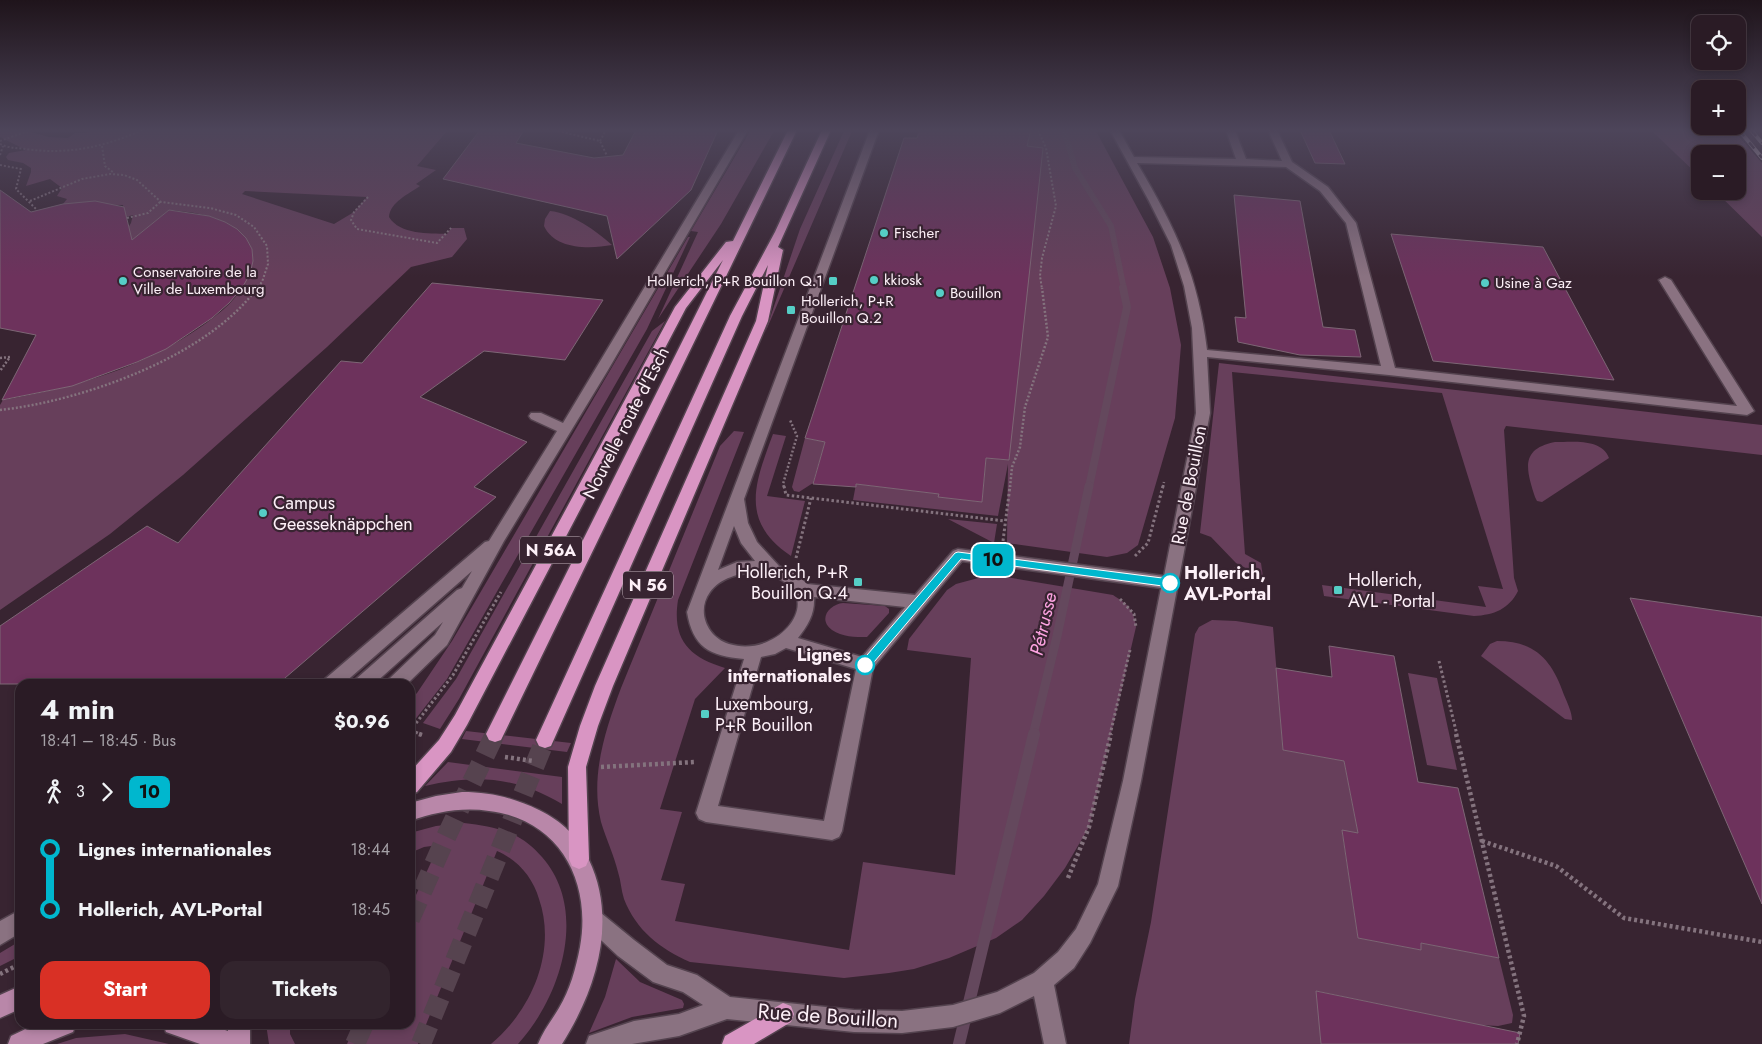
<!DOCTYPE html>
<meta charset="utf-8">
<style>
body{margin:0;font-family:Jost,sans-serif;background:#32242d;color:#f1f3f6;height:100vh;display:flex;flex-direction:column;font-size:19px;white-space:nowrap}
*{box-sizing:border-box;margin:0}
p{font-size:16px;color:#a5a1a7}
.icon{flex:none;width:28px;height:28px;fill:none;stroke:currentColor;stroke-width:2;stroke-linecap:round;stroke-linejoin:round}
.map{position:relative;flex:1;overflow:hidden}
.drawer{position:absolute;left:15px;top:679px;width:400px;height:350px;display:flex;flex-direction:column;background:#2a1b25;border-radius:15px;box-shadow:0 2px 8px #0003,0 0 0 1px #463942}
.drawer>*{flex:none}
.badge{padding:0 10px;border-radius:8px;font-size:18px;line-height:32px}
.buttons{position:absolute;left:1691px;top:15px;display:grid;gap:10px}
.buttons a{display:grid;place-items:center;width:55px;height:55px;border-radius:10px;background:#2a1b25;box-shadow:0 2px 8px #0003,0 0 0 1px #463942;font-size:25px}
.map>.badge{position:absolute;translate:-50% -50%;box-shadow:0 0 0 2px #fff}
.legs{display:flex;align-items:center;gap:8px;height:55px;padding:0 25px;font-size:16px}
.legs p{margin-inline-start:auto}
.head{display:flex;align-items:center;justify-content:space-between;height:85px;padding:0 25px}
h1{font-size:28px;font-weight:700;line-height:38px}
.cta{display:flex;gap:10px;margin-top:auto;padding:10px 25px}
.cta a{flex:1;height:58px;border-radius:15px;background:#d93025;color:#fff;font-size:20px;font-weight:700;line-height:58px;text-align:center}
.cta a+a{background:#32242d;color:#f1f3f6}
ul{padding:0 25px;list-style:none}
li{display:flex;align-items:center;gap:18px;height:60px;font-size:19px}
li i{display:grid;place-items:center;width:8px;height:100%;margin:0 6px;background:currentColor}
li i::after{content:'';width:12px;height:12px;margin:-6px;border:4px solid;border-radius:50%;background:#2a1b25}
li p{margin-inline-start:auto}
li:first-child i{background:linear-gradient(#0000 50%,currentColor 0)}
li:last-child i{background:linear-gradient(currentColor 50%,#0000 0)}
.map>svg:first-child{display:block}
</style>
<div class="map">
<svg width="1762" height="1044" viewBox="0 0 1762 1044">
<rect width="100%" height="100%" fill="#382431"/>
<path fill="#673f5b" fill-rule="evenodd" d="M 90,130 L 447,131 L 417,166 L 436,170 L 416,184 L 420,186 C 409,194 390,202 389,217 C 400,235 429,233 447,234 L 451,228 L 464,228 L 467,239 L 452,257 L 411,267 L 327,347 L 183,475 L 110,534 L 0,610 L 0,405 L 3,400 C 73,388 143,368 202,326 C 216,316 232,304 241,289 C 247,279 249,261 252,249 C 236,217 201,213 169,210 L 107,261 L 131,223 L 133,215 L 126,217 L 123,205 L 63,204 L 67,199 L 57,196 L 62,188 L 50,179 L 26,186 L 31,172 L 31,168 L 23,163 L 8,160 L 6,157 L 9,153 L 26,150 L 0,137 L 0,131 L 27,131 L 49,137 L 68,138 L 75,133 L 86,133 ZM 245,191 L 367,197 L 354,212 L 334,224 L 242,194 Z
M 750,131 L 774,131 L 721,224 L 658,319 L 698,232 L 691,231 Z
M 844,131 L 852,131 L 765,333 L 800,229 Z
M 1031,131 L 1096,131 L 1153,237 L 1170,288 L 1181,345 L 1175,418 L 1138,545 L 1127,553 L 1107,557 L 1007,543 L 1008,464 L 998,516 L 853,500 L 856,484 L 939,494 L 939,497 L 982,502 L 986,458 L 1009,460 L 1027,146 Z
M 1652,131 L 1734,131 L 1762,163 L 1762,237 L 1715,191 L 1738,191 L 1738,154 L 1700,154 L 1700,177 Z
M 550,211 C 572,213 596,231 612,245 C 590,249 555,250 544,226 L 545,219 Z
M 688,237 L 690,237 L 647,329 L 447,679 L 414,721 L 410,723 L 410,700 L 417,693 L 452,641 Z
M 665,321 L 459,699 L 440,729 L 423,723 L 456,679 L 652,331 Z
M 1219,363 L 1762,425 L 1762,455 L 1506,426 L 1504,430 L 1514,578 L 1518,591 C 1509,609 1494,615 1474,616 L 1324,596 L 1322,585 L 1486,607 L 1478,586 L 1503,589 L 1442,393 L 1232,372 L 1245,554 L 1261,563 L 1263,577 L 1236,563 L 1211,537 L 1200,533 Z
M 734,431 L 744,432 L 678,600 C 672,639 688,657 725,668 L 695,699 L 660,809 L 682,812 L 661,880 L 685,884 L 675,921 L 849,950 L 863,862 L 955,875 L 971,658 L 907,650 L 909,639 L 947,590 L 956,584 L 982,577 L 1006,577 L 1113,595 C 1127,604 1134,609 1136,627 L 1089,827 L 1065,868 L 1044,896 L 1022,920 L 996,938 L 949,958 L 914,969 L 889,973 L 844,978 L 690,962 C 660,949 636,930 624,899 C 621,890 621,881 618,872 C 614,855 606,839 601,822 C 590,776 605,731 621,688 L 720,446 Z
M 773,434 L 786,436 L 767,496 L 805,501 L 791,556 C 739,521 755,483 773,434 Z
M 805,438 L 825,442 L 813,483 L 799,492 L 794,491 L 792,487 Z
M 1555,442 C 1572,442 1602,438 1609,458 L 1542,502 L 1537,501 L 1535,497 C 1526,469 1520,449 1555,442 Z
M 948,519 L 997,524 L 994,543 Z
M 843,603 L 885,606 L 889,609 L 889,613 L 867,637 C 855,637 842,637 832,630 C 817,619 830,604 843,603 Z
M 1212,620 L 1236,621 L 1273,627 L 1283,750 L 1344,761 L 1358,833 L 1342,831 L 1358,938 L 1421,950 L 1421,943 L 1499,958 L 1513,1015 L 1512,1023 L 1498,1026 L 1480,1025 L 1317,991 L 1321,1044 L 1129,1044 L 1135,999 L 1151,922 L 1195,634 L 1199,627 Z
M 1497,641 C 1535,641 1552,660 1564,695 C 1567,702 1572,712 1572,720 L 1565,719 L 1481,656 L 1490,644 Z
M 1408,673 L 1437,678 L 1457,770 L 1427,765 Z
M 466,731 L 571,743 L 567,752 L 462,739 Z
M 448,762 L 562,777 L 562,804 C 516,777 477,774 425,786 Z
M 464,823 C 481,825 496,827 512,834 C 524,839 534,848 542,857 C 589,910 561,997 518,1044 L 491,1044 C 532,1010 557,951 539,899 C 533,878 518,860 497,851 L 418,1044 L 347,1044 L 356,1024 L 410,1024 L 410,908 L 439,845 L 424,847 L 410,853 L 410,833 L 436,826 Z
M 20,941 L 20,956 L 0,966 L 0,953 Z
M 616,959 L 640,982 L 682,1000 L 684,1004 L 683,1008 L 632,1017 L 589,1033 L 605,997 Z
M 266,1024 L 290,1024 L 290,1034 L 295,1044 L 269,1044 Z
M 125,1034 L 169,1044 L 57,1044 L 76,1038 Z"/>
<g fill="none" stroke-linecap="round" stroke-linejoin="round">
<path stroke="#64485d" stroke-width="6" d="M 1064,130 L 1075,168 L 1111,226 L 1124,289"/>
<path stroke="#64485d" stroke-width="8" d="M 1089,487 L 1127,307 L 1123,288"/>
<path stroke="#64485d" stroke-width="9" d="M 1033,735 L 1057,636 L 1089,486"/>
<path stroke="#64485d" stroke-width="12" d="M 959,1044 L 1034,734"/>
</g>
<path fill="#6d325c" stroke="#7d6675" d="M 480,130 L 524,130 L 516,143 L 594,158 L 623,155 L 636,130 L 718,130 L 691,190 L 617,259 L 607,216 L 443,179 Z
M 920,130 L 1031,130 L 1027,146 L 1043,148 L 1009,460 L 986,458 L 982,502 L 938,497 L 939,494 L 856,484 L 856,487 L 813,484 L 825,442 L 805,438 L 904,138 L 917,138 Z
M 1300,130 L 1329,130 L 1345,164 L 1315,163 Z
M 0,190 L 31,212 L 63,204 L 95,201 L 124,207 L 132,240 L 169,210 L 209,216 L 225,222 L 237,229 L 246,238 L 252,249 L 253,261 L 250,274 L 242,288 L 229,303 L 212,318 L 166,349 L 137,362 L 72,386 L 2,400 L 36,335 L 0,328 Z
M 1234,195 L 1300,201 L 1323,327 L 1355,330 L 1361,357 L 1300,355 L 1238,342 L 1235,317 L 1246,318 Z
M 1391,234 L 1543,247 L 1614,380 L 1433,361 Z
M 432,283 L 603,300 L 565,360 L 484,351 L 420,397 L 527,442 L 474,487 L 496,497 L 278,684 L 0,684 L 0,626 L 147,526 L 178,543 L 341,361 L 362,363 Z
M 1630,598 L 1762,617 L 1762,904 L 1696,752 Z
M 1329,646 L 1394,656 L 1418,782 L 1458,788 L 1499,958 L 1421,943 L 1421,950 L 1358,938 L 1342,830 L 1358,833 L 1344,761 L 1283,750 L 1276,668 L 1332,677 Z
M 1316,991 L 1520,1033 L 1518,1044 L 1321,1044 Z"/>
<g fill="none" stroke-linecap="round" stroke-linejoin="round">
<path stroke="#56434f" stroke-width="20" stroke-dasharray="20 10" stroke-linecap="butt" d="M 410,919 L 446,837 L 495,734
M 355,1044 L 364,1024
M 421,1044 L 545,740"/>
<defs>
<path id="minor" d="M 739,130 L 748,130 L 608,370 L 504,541 L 447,645 L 407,684 L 386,684 L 389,679 L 435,635 L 443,622 L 374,684 L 353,684 L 356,679 L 457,590 L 462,588 L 472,571 L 343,684 L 322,684 L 325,679 L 485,542 L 489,541 L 557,431 L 531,419 L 529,416 L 531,413 L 541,413 L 563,423 Z
M 870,130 L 879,130 L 744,499 L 748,523 L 757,542 L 779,566 L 797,574 L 807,584 L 915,595 L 953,551 L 958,549 L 1164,576 L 1196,413 L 1192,328 L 1184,286 L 1171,245 L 1149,201 L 1110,130 L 1119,130 L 1134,157 L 1236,159 L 1226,130 L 1235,130 L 1246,159 L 1282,161 L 1268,130 L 1277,130 L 1292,162 L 1328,187 L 1356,223 L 1395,368 L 1737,406 L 1659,280 L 1665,277 L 1671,280 L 1754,411 L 1747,415 L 1389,375 L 1207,357 L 1210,413 L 1141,781 L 1118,886 L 1090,943 L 1074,968 L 1054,985 L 1066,1044 L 1044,1044 L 1034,996 L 1000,1013 L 953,1027 L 902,1033 L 854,1032 L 727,1019 L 679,1036 L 632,1044 L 586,1044 L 589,1036 L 634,1021 L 679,1014 L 703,1005 L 683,992 L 653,982 L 618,956 L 587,927 L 584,920 L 587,913 L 594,910 L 601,913 L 634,940 L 667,965 L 697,975 L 730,997 L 854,1010 L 902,1011 L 953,1005 L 997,992 L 1034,973 L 1058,952 L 1076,929 L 1098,884 L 1123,781 L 1161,588 L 962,561 L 873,668 L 842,831 L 839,837 L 832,840 L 706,822 L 699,819 L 696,813 L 744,659 C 709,656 693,647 687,612 ZM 1137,163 L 1286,167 L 1320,191 L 1346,223 L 1381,366 L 1207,350 C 1198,275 1175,227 1137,163 ZM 734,526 L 741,543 L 755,561 L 737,562 L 718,570 ZM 755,572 C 838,584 784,661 729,644 C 707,637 696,611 710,592 C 720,578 740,573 755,572 ZM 814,597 L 905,607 L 862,657 L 798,638 C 808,625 815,614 814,597 ZM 786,648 L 856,669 L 824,821 L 718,806 L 761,657 L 775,654 Z
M 20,910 L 20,933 L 0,945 L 0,921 Z"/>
<path id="major" d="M 462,792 C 491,792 514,798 539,810 C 563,822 577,836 589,860 C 618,921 596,990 562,1044 L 538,1044 C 543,1031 552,1020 559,1008 C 570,990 576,968 580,947 C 592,881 559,819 489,811 C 462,807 435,812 410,821 L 410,803 L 436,796 Z
M 20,986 L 20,1009 L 0,1018 L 0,995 Z
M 36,1024 L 76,1024 L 73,1032 L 43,1044 L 8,1044 L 11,1036 Z
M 163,1024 L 207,1024 L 228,1031 L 228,1024 L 250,1024 L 250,1044 L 200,1044 L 166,1032 Z"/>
<path id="highway" d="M 788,130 L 797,130 L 501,740 L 495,742 L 489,740 L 486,734 L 723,260 L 686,308 L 467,725 L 451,752 L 417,792 L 410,795 L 410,772 L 439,740 L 455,715 L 675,307 L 726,242 L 733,241 Z
M 822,130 L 831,130 L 778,247 L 783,250 L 768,321 L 613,686 L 598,726 L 586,767 L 589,859 L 586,866 L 579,869 L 572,866 L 569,859 L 568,767 L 580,726 L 595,686 L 756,321 L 768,265 L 742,316 L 551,746 L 545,748 L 539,746 L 536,740 L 730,316 L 775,232 Z
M 783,1003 L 791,1006 L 794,1014 L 791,1022 L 754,1044 L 722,1044 L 725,1036 Z"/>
</defs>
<use href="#minor" stroke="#54434f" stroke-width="3"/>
<use href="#major" stroke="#54434f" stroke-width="3"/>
<use href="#highway" stroke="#54434f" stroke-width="3"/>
<path stroke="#84737e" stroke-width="2" stroke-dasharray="2 2" stroke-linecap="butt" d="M 554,130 L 600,141 L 607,156
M 1038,130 L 1046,148 L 1056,206 L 1042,258 L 1040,276 L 1042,289
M 0,141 L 28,131
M 600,141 L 606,130
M 0,144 C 8,148 17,148 26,149 C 67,155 105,147 142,130
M 102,146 L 105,166 L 114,173
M 0,155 L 3,146
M 0,165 L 21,169 L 16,189 L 36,209
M 368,197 L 354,212 L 351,220 L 357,229 L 437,243 L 451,228
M 30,201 L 82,179 L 110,174 L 124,175 L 137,180 L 161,202 L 210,208 L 236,215 L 254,227 L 267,246 L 268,264 L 262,282 L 256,289
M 127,218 L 148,213 L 160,202"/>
<path stroke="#84737e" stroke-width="2.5" stroke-dasharray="2 2" stroke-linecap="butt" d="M 0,358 L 10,357 L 0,371
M 0,410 C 82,401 207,357 257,288
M 784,487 L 783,484 L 797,436 L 790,420
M 1010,487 L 1012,467 L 1020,447 L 1025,407 L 1048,337 L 1042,288
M 1163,487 L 1164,482"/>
<path stroke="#84737e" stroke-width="3" stroke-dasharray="2.5 2.5" stroke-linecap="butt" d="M 784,486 L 786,495 L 1005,521
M 1003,541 L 1010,486
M 1135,556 L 1148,543 L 1163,486
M 796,558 L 811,498
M 1234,569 L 1262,581
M 1120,599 L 1134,614 L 1136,627
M 1439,661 L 1457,735
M 411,730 L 422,735
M 410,731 L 453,675 L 501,592
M 1110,735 L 1130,650"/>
<path stroke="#84737e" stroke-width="4.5" stroke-dasharray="3 3" stroke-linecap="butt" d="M 419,734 L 422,735
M 1456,734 L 1524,1016 L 1517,1044
M 505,757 L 533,761
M 601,767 L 695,762
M 1482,841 L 1556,866 L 1624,918 L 1762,942
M 1068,878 L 1089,827 L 1111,734
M 0,974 L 20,964"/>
<use href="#minor" fill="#8a7281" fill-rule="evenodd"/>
<use href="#major" fill="#b987a9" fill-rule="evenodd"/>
<use href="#highway" fill="#d995c3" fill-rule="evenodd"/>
<defs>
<path id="rail" d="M 1739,130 L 1762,158
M 1751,130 L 1762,143"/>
</defs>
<use href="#rail" stroke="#d3c5ce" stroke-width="4"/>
<use href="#rail" stroke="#382431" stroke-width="2.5" stroke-dasharray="8" stroke-linecap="butt"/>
</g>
<linearGradient id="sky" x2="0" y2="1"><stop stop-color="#1f141b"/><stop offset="0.47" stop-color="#4d455a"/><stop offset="1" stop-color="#4d455a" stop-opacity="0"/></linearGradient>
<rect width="1762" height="277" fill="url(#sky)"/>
<path fill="#00b7ce" stroke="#fff" d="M 958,552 L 1170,579 L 1176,583 L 1170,587 L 961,559 L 869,668 L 861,668 L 860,665 L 861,662 L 955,553 Z"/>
<g fill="#55cec6" stroke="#382431" stroke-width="2">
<circle cx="884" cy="233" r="5"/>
<circle cx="874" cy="280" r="5"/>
<circle cx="123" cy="281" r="5"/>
<rect x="828" y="276" width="10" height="10" rx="2.5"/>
<circle cx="1485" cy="283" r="5"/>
<circle cx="940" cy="293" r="5"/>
<rect x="786" y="305" width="10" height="10" rx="2.5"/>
<circle cx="263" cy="513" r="5"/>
<rect x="853" y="577" width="10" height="10" rx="2.5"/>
<rect x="1333" y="585" width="10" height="10" rx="2.5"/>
<rect x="700" y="709" width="10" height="10" rx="2.5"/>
</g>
<g fill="#fff" stroke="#00b7ce" stroke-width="2.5">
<circle cx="1170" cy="583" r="9"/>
<circle cx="865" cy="665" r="9"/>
</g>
<g text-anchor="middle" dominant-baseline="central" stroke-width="4.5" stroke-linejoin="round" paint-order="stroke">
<g font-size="15" fill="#fdf0f8" stroke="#382431" text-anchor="start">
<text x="894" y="233">Fischer</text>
<text x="133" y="272">Conservatoire de la<tspan x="133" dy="17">Ville de Luxembourg</tspan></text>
<text x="884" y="280">kkiosk</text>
<text x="823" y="281" text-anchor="end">Hollerich, P+R Bouillon Q.1</text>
<text x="1495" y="283">Usine à Gaz</text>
<text x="950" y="293">Bouillon</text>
<text x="801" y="301">Hollerich, P+R<tspan x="801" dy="17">Bouillon Q.2</tspan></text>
</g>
<g fill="#382431" stroke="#c2b3bc" stroke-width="1">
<rect x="520" y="536.5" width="62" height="27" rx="4"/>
<rect x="623" y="571.5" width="50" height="27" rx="4"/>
</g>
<g font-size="16" font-weight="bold" fill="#fdf0f8">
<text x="551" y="550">N 56A</text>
<text x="648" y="585">N 56</text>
</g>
<g font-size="18" fill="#fdf0f8" stroke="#382431">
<text transform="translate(626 423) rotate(-63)">Nouvelle route d'Esch</text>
<text transform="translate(1189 485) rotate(-79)">Rue de Bouillon</text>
</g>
<g font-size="18" fill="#fdf0f8" stroke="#382431" text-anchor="start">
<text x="273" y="503">Campus<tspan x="273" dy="21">Geesseknäppchen</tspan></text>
<text x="848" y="572" text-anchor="end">Hollerich, P+R<tspan x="848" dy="21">Bouillon Q.4</tspan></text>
<text x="1348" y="580">Hollerich,<tspan x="1348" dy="21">AVL - Portal</tspan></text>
<text x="715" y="704">Luxembourg,<tspan x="715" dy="21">P+R Bouillon</tspan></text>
</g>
<g font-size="18" font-weight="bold" fill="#fdf0f8" stroke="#382431" text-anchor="start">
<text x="1184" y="573">Hollerich,<tspan x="1184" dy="21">AVL-Portal</tspan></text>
<text x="851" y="655" text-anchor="end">Lignes<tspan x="851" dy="21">internationales</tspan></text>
</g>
<g font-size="19" font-style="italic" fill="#fda3e1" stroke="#382431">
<text transform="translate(1043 624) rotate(-77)">Pétrusse</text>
</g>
<g font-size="21" fill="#fdf0f8" stroke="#382431">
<text transform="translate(828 1016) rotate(4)">Rue de Bouillon</text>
</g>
</g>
</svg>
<div class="buttons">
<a><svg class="icon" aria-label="locate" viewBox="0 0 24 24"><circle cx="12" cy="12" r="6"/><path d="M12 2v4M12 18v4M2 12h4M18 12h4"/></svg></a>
<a>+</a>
<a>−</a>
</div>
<b class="badge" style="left:993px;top:560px;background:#00b7ce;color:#111">10</b>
<section class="drawer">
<div class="head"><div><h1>4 min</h1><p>18:41 – 18:45 · Bus</p></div><b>$0.96</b></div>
<div class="legs"><svg class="icon" aria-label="walk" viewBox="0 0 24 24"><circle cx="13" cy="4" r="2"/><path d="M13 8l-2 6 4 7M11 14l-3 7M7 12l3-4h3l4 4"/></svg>3<svg class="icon" aria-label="forward" viewBox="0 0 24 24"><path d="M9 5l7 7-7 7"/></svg><b class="badge" style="background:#00b7ce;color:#111">10</b></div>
<ul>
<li><i style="color:#00b7ce"></i><b>Lignes internationales</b><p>18:44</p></li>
<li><i style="color:#00b7ce"></i><b>Hollerich, AVL-Portal</b><p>18:45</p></li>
</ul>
<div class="cta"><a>Start</a><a>Tickets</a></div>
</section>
</div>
